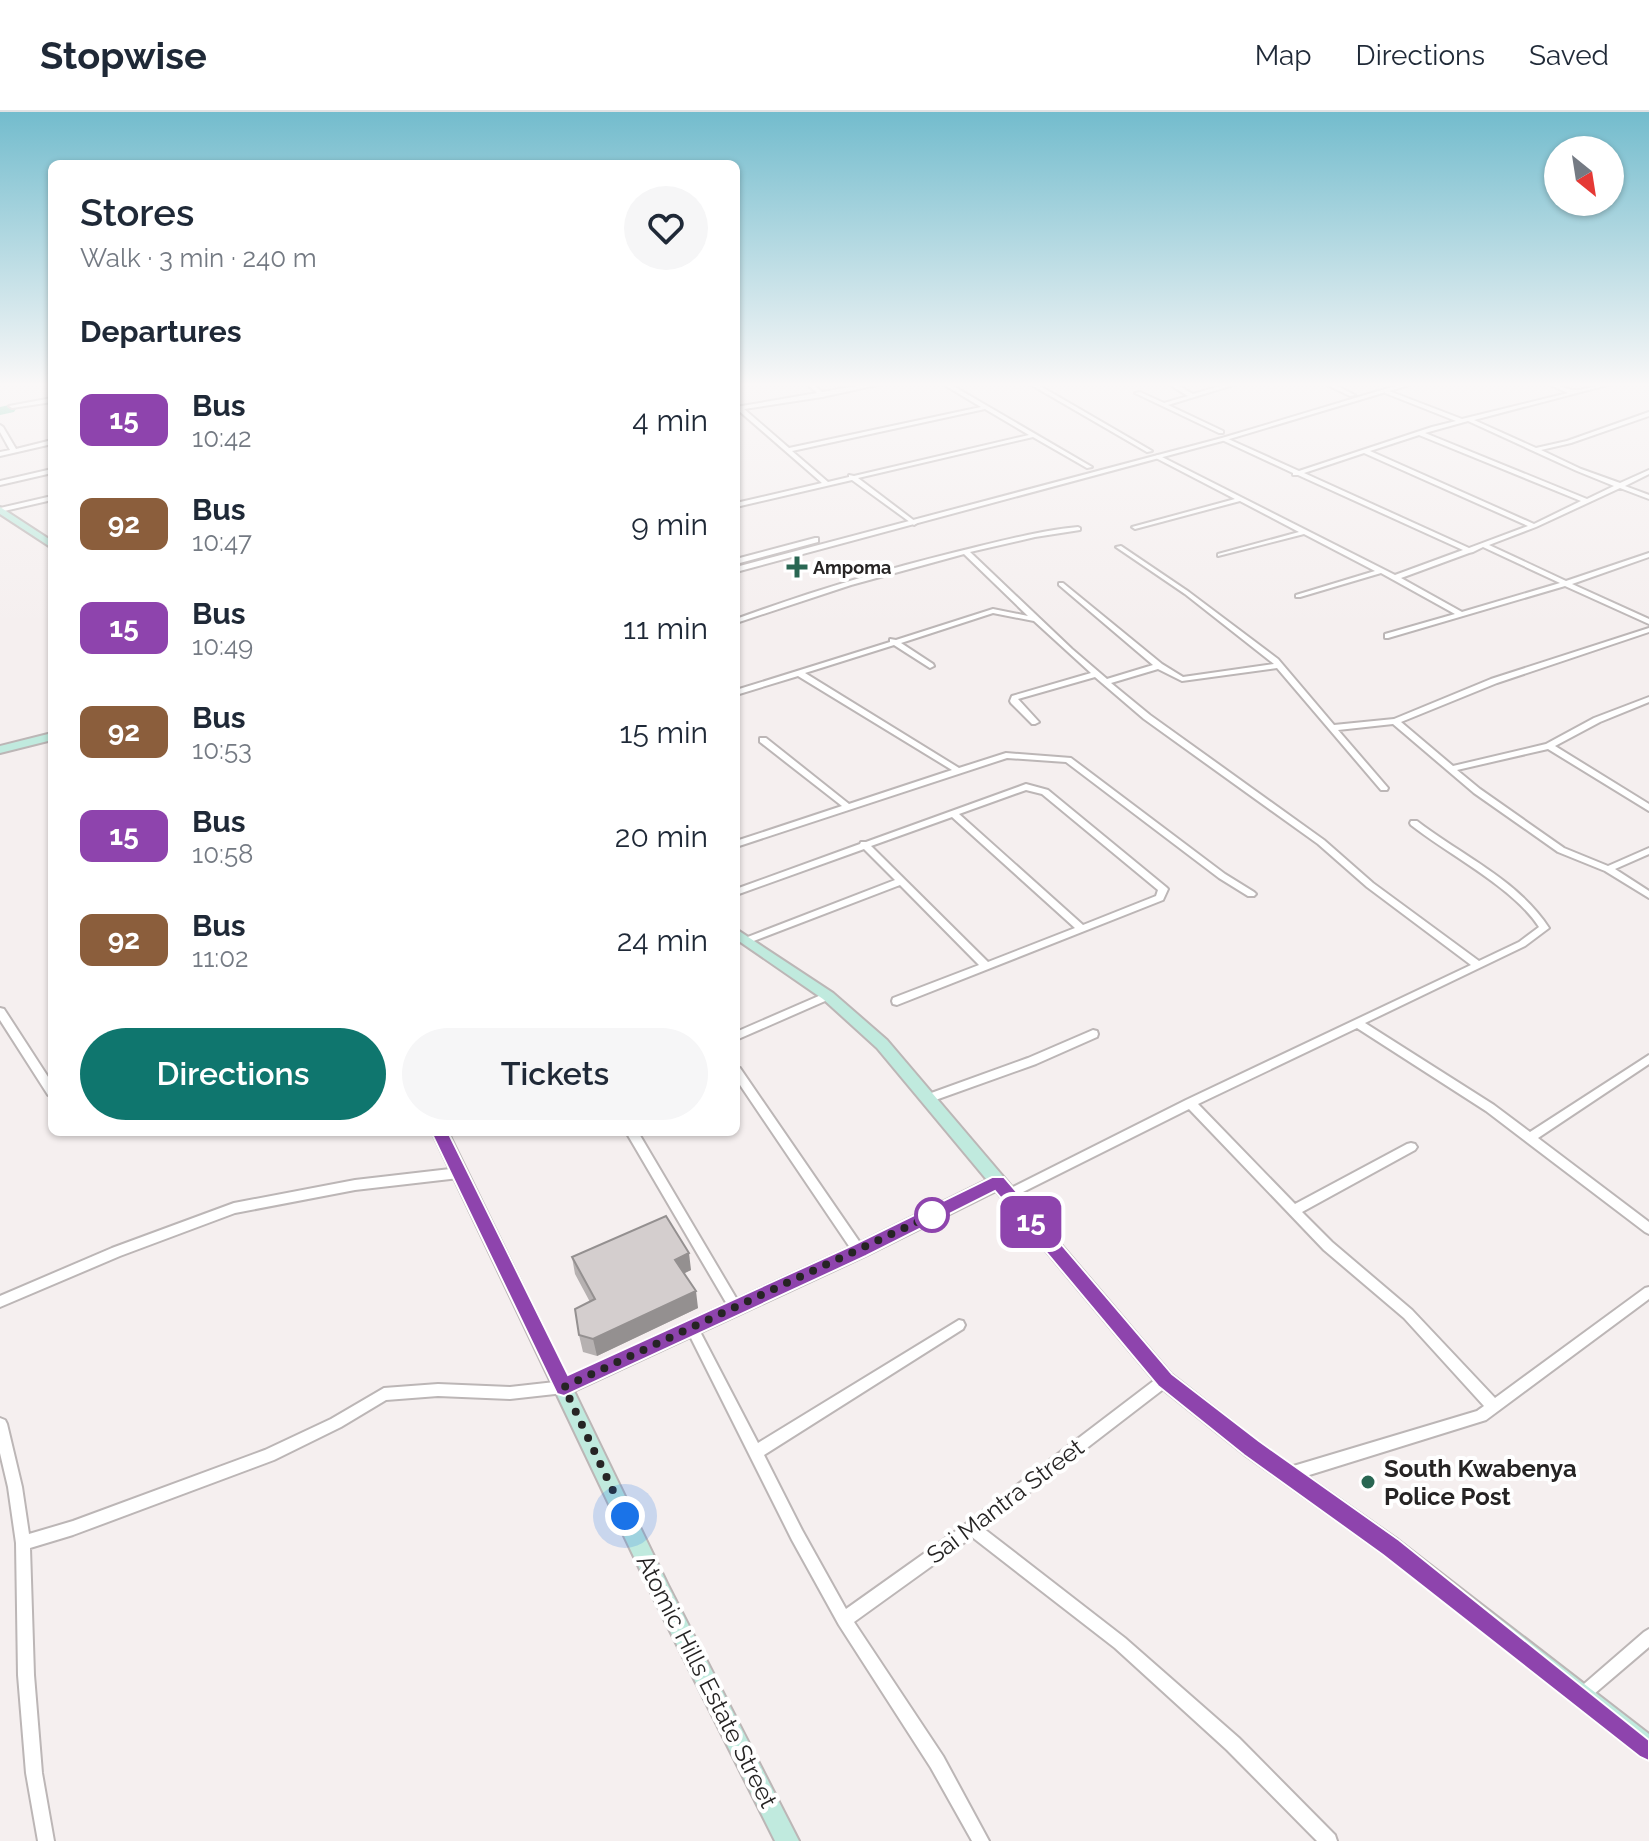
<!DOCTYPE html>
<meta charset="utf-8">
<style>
body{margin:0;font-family:Raleway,sans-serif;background:#f6f6f7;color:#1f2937;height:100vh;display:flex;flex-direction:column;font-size:30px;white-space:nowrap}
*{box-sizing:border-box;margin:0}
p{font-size:26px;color:#747a83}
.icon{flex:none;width:44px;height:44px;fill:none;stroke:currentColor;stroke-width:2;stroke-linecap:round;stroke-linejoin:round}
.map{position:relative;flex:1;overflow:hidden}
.panel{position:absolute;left:48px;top:48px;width:692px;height:976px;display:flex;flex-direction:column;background:#fff;border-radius:12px;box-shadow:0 2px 6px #0004}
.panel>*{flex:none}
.badge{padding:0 16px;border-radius:12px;font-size:28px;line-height:52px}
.needle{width:52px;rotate:150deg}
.buttons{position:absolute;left:1544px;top:24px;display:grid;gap:16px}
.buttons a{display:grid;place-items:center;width:80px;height:80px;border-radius:50%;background:#fff;box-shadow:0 2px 6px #0004;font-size:40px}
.you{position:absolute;width:40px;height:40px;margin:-20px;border:6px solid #fff;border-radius:50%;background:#1a73e8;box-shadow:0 0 0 12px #1a73e833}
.map>.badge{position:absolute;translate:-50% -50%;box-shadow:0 0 0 4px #fff}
h2{padding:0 32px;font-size:30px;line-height:72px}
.round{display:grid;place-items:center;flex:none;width:84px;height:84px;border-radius:42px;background:#f6f6f7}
.headline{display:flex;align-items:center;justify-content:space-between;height:136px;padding:0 32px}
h1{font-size:38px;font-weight:600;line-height:60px}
.cta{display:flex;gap:16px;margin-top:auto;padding:16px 32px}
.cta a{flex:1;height:92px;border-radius:48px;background:#0f766e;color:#fff;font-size:32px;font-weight:600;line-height:92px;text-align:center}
.cta a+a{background:#f6f6f7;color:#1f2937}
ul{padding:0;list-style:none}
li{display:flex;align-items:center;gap:24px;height:104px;padding:0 32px}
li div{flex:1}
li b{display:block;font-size:30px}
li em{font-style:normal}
li .badge{min-width:88px;font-weight:700;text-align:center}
header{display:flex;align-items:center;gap:48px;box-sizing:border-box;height:112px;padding:0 40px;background:#fff;border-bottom:2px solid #e0e1e3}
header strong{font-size:38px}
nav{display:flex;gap:44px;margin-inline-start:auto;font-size:28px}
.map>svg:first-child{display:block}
</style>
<header>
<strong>Stopwise</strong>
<nav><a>Map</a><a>Directions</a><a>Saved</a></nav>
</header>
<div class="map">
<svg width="1649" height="1729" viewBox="0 0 1649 1729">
<rect width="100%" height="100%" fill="#f5efef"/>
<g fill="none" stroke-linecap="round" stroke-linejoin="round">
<path fill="#64c8a5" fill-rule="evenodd" d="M 9,293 L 16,297 L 14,300 L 0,303 L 0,295 Z"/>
<defs>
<path id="minor" d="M 806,271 L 812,271 L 822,280 L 872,271 L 886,271 L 822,285 L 744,297 L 789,336 L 981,295 L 941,271 L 948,271 L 1092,355 L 1087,356 L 1033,325 L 858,366 L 916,410 L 917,411 L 914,413 L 852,368 L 736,395 L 736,391 L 822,371 L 738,298 L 736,299 L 736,295 L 817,281 ZM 985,297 L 1029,323 L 854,364 L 849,363 L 849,365 L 828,370 L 792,339 Z
M 1028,271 L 1035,271 L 1152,339 L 1147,340 Z
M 1167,271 L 1174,271 L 1193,282 L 1231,271 L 1240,271 L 1168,293 L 1223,319 L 1223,321 L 1219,321 L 1135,281 L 1140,280 L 1164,291 L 1188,284 Z
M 1323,271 L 1331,271 L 1355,283 L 1350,284 Z
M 1546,271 C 1557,271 1567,279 1577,278 C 1590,277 1602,271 1615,271 L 1474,308 L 1536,336 L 1567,329 L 1649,300 L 1649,304 L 1571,331 L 1541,338 L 1581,357 L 1620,371 L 1649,358 L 1649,362 L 1625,374 L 1649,383 L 1649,387 L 1620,376 L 1536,415 L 1489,433 L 1566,469 L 1649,441 L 1649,445 L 1572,472 L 1649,507 L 1649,512 L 1565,474 L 1388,526 L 1385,526 L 1385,522 L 1455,502 L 1381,461 L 1300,485 L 1296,485 L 1296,483 L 1375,459 L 1304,422 L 1218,444 L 1218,442 L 1299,420 L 1240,389 L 1135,417 L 1132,415 L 1235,387 L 1156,346 L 1156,344 L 1158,343 L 1395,463 L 1463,438 L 1298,363 L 1293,363 L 1293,361 L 1222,328 L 1222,326 L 1226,326 L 1299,359 L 1432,315 L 1456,309 L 1385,281 L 1385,279 L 1389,279 L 1462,307 L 1568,281 ZM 1468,309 L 1577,359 L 1614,374 L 1587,387 L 1425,321 ZM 1419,323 L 1581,389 L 1534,412 L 1370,339 ZM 1364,341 L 1528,414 L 1469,436 L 1304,361 ZM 1483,435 L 1560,471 L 1462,500 L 1401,466 L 1469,441 L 1473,440 Z
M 52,286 L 52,290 L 12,296 L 9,294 Z
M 0,313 L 3,315 L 16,337 L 52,328 L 52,332 L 0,344 L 0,340 L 10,338 L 0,320 Z
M 52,357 L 52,361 L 0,373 L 0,369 Z
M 52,384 L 52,388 L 0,400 L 0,396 Z
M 1078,415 L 1080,416 L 1080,418 L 1035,425 L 970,440 L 1072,537 L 1107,567 L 1153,553 L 1059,473 L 1059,471 L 1063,471 L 1162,552 L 1183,565 L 1274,552 L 1185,482 L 1116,435 L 1121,434 L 1189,480 L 1278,547 L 1334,613 L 1394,607 L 1491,567 L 1649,516 L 1649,520 L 1497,571 L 1401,610 L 1453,654 L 1546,632 L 1594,606 L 1649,585 L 1649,590 L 1600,610 L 1555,634 L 1649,692 L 1649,699 L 1548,637 L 1457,658 L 1480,677 L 1564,736 L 1608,754 L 1649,736 L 1649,742 L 1615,757 L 1649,779 L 1649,786 L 1605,759 L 1558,740 L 1474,681 L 1393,612 L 1338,618 L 1388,676 L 1387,678 L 1381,678 L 1277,556 L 1182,569 L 1158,557 L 1111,571 L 1150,603 L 1324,728 L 1373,771 L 1479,849 L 1519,830 L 1539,815 C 1513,775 1449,743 1411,713 L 1410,711 L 1411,709 L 1417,709 C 1461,743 1518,768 1549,816 L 1525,834 L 1365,911 L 1494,993 L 1530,1020 L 1649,943 L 1649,952 L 1538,1026 L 1649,1110 L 1649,1122 L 1645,1120 L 1486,999 L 1357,916 L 1198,992 L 1295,1092 L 1407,1032 L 1411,1031 L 1415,1032 L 1417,1035 L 1415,1038 L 1302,1100 L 1332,1130 L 1412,1198 L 1495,1286 L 1645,1176 L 1649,1175 L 1649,1187 L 1486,1308 L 1290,1369 L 1285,1367 L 1283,1362 L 1285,1357 L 1290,1355 L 1477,1299 L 1484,1294 L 1404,1206 L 1324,1138 L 1189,997 L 1009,1087 L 1005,1085 L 1003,1082 L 1005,1079 L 1186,988 L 1471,853 L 1367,775 L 1318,732 L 1144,607 L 1095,565 L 1018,587 L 1039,610 L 1035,612 L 1032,612 L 1011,591 L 1010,589 L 1012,584 L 1091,561 L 1034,509 L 993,501 L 901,531 L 933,552 L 934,554 L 930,556 L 894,533 L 805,561 L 959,656 L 1006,641 L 1071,646 L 1225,762 L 1254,780 L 1256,782 L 1254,784 L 1248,784 L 1219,766 L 1066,650 L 1007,646 L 736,735 L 736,729 L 842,694 L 760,630 L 760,626 L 766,626 L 849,692 L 952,658 L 798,564 L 736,583 L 736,578 L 890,530 L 890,527 L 896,528 L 993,497 L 1028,504 L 964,442 L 851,473 L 736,511 L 736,507 C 807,481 879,459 952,441 C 994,431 1035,419 1078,415 Z
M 1026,672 L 1048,678 L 1166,775 L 1168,777 L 1163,788 L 897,893 L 893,892 L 892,889 L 893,886 L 979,853 L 900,773 L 751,830 L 748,831 L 743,828 L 745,826 L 895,768 L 864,737 L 736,783 L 736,777 L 860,732 L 861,730 L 866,730 ZM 1026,678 L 1042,682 L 1158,778 L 1156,784 L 1083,813 L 959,702 ZM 952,705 L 1075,816 L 988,850 L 871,734 Z
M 828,880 L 833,884 L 832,886 L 736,928 L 736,920 Z
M 0,896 L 4,897 L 52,971 L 52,984 L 48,983 L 0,908 Z
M 1093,918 L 1097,919 L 1098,922 L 1097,925 L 1036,952 L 927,991 L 923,990 L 922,987 L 923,984 L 1028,946 Z
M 736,955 L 740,956 L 863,1135 L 865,1139 L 863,1143 L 859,1144 L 855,1143 L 736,967 Z
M 626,1020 L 638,1020 L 739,1191 L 741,1195 L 739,1199 L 735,1200 L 731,1199 Z
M 459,1056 L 463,1058 L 465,1061 L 463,1064 L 459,1066 L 355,1078 L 235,1101 L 120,1144 L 0,1195 L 0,1184 L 112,1136 L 234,1091 L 355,1068 Z
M 959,1208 L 963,1209 L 965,1213 L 963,1217 L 764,1343 L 802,1418 L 846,1497 L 967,1411 L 1160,1264 L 1165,1262 L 1170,1264 L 1172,1268 L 1170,1272 L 983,1416 L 1125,1526 L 1239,1626 L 1335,1723 L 1337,1729 L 1317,1729 L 1227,1638 L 1115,1536 L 972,1425 L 854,1510 L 943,1644 L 989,1729 L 972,1729 L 931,1656 L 839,1513 L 792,1428 L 686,1216 L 688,1212 L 692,1210 L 696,1212 L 758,1331 Z
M 564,1269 L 569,1271 L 571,1275 L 569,1279 L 564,1281 L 510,1287 L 438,1284 L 386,1288 L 341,1315 L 274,1348 L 73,1423 L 30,1436 L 34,1563 L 42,1661 L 54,1729 L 38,1729 L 26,1661 L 18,1563 L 16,1431 L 8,1375 L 0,1341 L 0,1306 L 5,1308 L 7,1312 L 22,1375 L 29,1422 L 73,1409 L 265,1338 L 331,1307 L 384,1276 L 438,1272 L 510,1275 Z
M 1649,1517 L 1649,1535 L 1587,1588 L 1582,1591 L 1577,1588 L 1574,1583 L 1577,1578 L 1644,1520 Z"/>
<path id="tertiary" d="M 1405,271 L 1416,271 L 1226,328 L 736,460 L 736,455 L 1222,326 Z
M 815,426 L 818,426 L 818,430 L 736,452 L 736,447 Z"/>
<path id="secondary" d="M 0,395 L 52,429 L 52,436 L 0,402 Z
M 52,621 L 52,628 L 0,641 L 0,634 Z
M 736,817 L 833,881 L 887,928 L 1171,1262 L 1258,1330 L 1398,1428 L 1649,1622 L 1649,1647 L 1641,1644 L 1384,1442 L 1244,1342 L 1159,1274 L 996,1079 L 865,1144 L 574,1279 L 668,1473 L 799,1729 L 775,1729 L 654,1487 L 432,1020 L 448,1020 L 567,1265 L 853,1134 L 987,1068 L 877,936 L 823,887 L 736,827 Z"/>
</defs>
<use href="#minor" stroke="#bcb6b6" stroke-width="4"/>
<use href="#tertiary" stroke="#bcb6b6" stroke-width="4"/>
<use href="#secondary" stroke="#bcb6b6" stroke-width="4"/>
<use href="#minor" fill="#fff" fill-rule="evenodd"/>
<use href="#tertiary" fill="#fff" fill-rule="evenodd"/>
<use href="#secondary" fill="#c0eade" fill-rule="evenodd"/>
</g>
<path fill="#b6b1b1" d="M 572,1145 L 691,1158 L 684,1161 L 698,1196 L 597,1244 L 583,1240 L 579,1223 L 590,1190 L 575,1162 Z"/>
<path fill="#949090" d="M 689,1141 L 691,1158 L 677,1165 L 675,1148 Z
M 696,1179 L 698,1196 L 597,1244 L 593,1227 Z"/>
<path fill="#d4cece" stroke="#949090" stroke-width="2" d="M 666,1104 L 689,1141 L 675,1148 L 696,1179 L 593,1227 L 579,1223 L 575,1197 L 595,1187 L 572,1145 Z"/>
<linearGradient id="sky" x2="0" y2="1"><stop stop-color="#73bccd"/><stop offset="0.53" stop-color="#faf8f8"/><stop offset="1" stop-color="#faf8f8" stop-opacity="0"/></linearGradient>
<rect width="1649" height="514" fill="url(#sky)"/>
<path fill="#8e44ad" stroke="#fff" stroke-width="2" d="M 440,1013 L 448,1020 L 568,1263 L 853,1133 L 992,1065 L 1004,1065 L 1172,1262 L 1259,1329 L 1399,1428 L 1649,1628 L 1649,1649 L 1640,1645 L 1383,1443 L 1244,1343 L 1158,1274 L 995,1079 L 866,1144 L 564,1284 L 557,1282 L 431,1020 Z"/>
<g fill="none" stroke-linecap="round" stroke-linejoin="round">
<path stroke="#262424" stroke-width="8" stroke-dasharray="0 14.4" d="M 625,1404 L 564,1275 L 943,1098 L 932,1103"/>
</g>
<g fill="#296652" stroke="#fff" stroke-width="3">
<path d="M793 443h8v8h8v8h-8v8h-8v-8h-8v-8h8z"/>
<circle cx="1368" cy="1370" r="8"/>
</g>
<circle fill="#fff" stroke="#8e44ad" stroke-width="4" cx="932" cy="1103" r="16"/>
<g text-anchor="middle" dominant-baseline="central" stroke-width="8" stroke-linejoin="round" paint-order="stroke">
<g font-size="18" font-weight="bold" fill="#262424" stroke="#fff" text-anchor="start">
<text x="813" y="455">Ampoma</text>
</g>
<g font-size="24" font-weight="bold" fill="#262424" stroke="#fff" text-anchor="start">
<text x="1384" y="1356">South Kwabenya<tspan x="1384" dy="28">Police Post</tspan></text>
</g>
<g font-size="24" fill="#262424" stroke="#fff">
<text transform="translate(1005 1389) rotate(-37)">Sai Mantra Street</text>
<text transform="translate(707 1569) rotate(63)">Atomic Hills Estate Street</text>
</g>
</g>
</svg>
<div class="buttons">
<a><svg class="needle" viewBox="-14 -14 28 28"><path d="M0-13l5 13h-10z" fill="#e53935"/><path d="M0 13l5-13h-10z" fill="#747a83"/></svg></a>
</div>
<div class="you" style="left:625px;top:1404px"></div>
<b class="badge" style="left:1031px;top:1110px;background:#8e44ad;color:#fff">15</b>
<section class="panel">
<div class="headline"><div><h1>Stores</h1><p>Walk · 3 min · 240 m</p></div><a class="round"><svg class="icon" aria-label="heart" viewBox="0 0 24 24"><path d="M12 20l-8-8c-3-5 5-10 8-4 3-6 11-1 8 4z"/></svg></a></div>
<h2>Departures</h2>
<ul>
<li><span class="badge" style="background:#8e44ad;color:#fff">15</span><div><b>Bus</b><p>10:42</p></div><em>4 min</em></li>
<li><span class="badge" style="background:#8b5e3c;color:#fff">92</span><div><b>Bus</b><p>10:47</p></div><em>9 min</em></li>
<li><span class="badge" style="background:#8e44ad;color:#fff">15</span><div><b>Bus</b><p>10:49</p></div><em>11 min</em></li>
<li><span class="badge" style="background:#8b5e3c;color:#fff">92</span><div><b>Bus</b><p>10:53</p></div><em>15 min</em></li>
<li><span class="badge" style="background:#8e44ad;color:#fff">15</span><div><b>Bus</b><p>10:58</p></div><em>20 min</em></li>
<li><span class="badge" style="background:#8b5e3c;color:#fff">92</span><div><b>Bus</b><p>11:02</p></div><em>24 min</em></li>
</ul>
<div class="cta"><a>Directions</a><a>Tickets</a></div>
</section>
</div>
